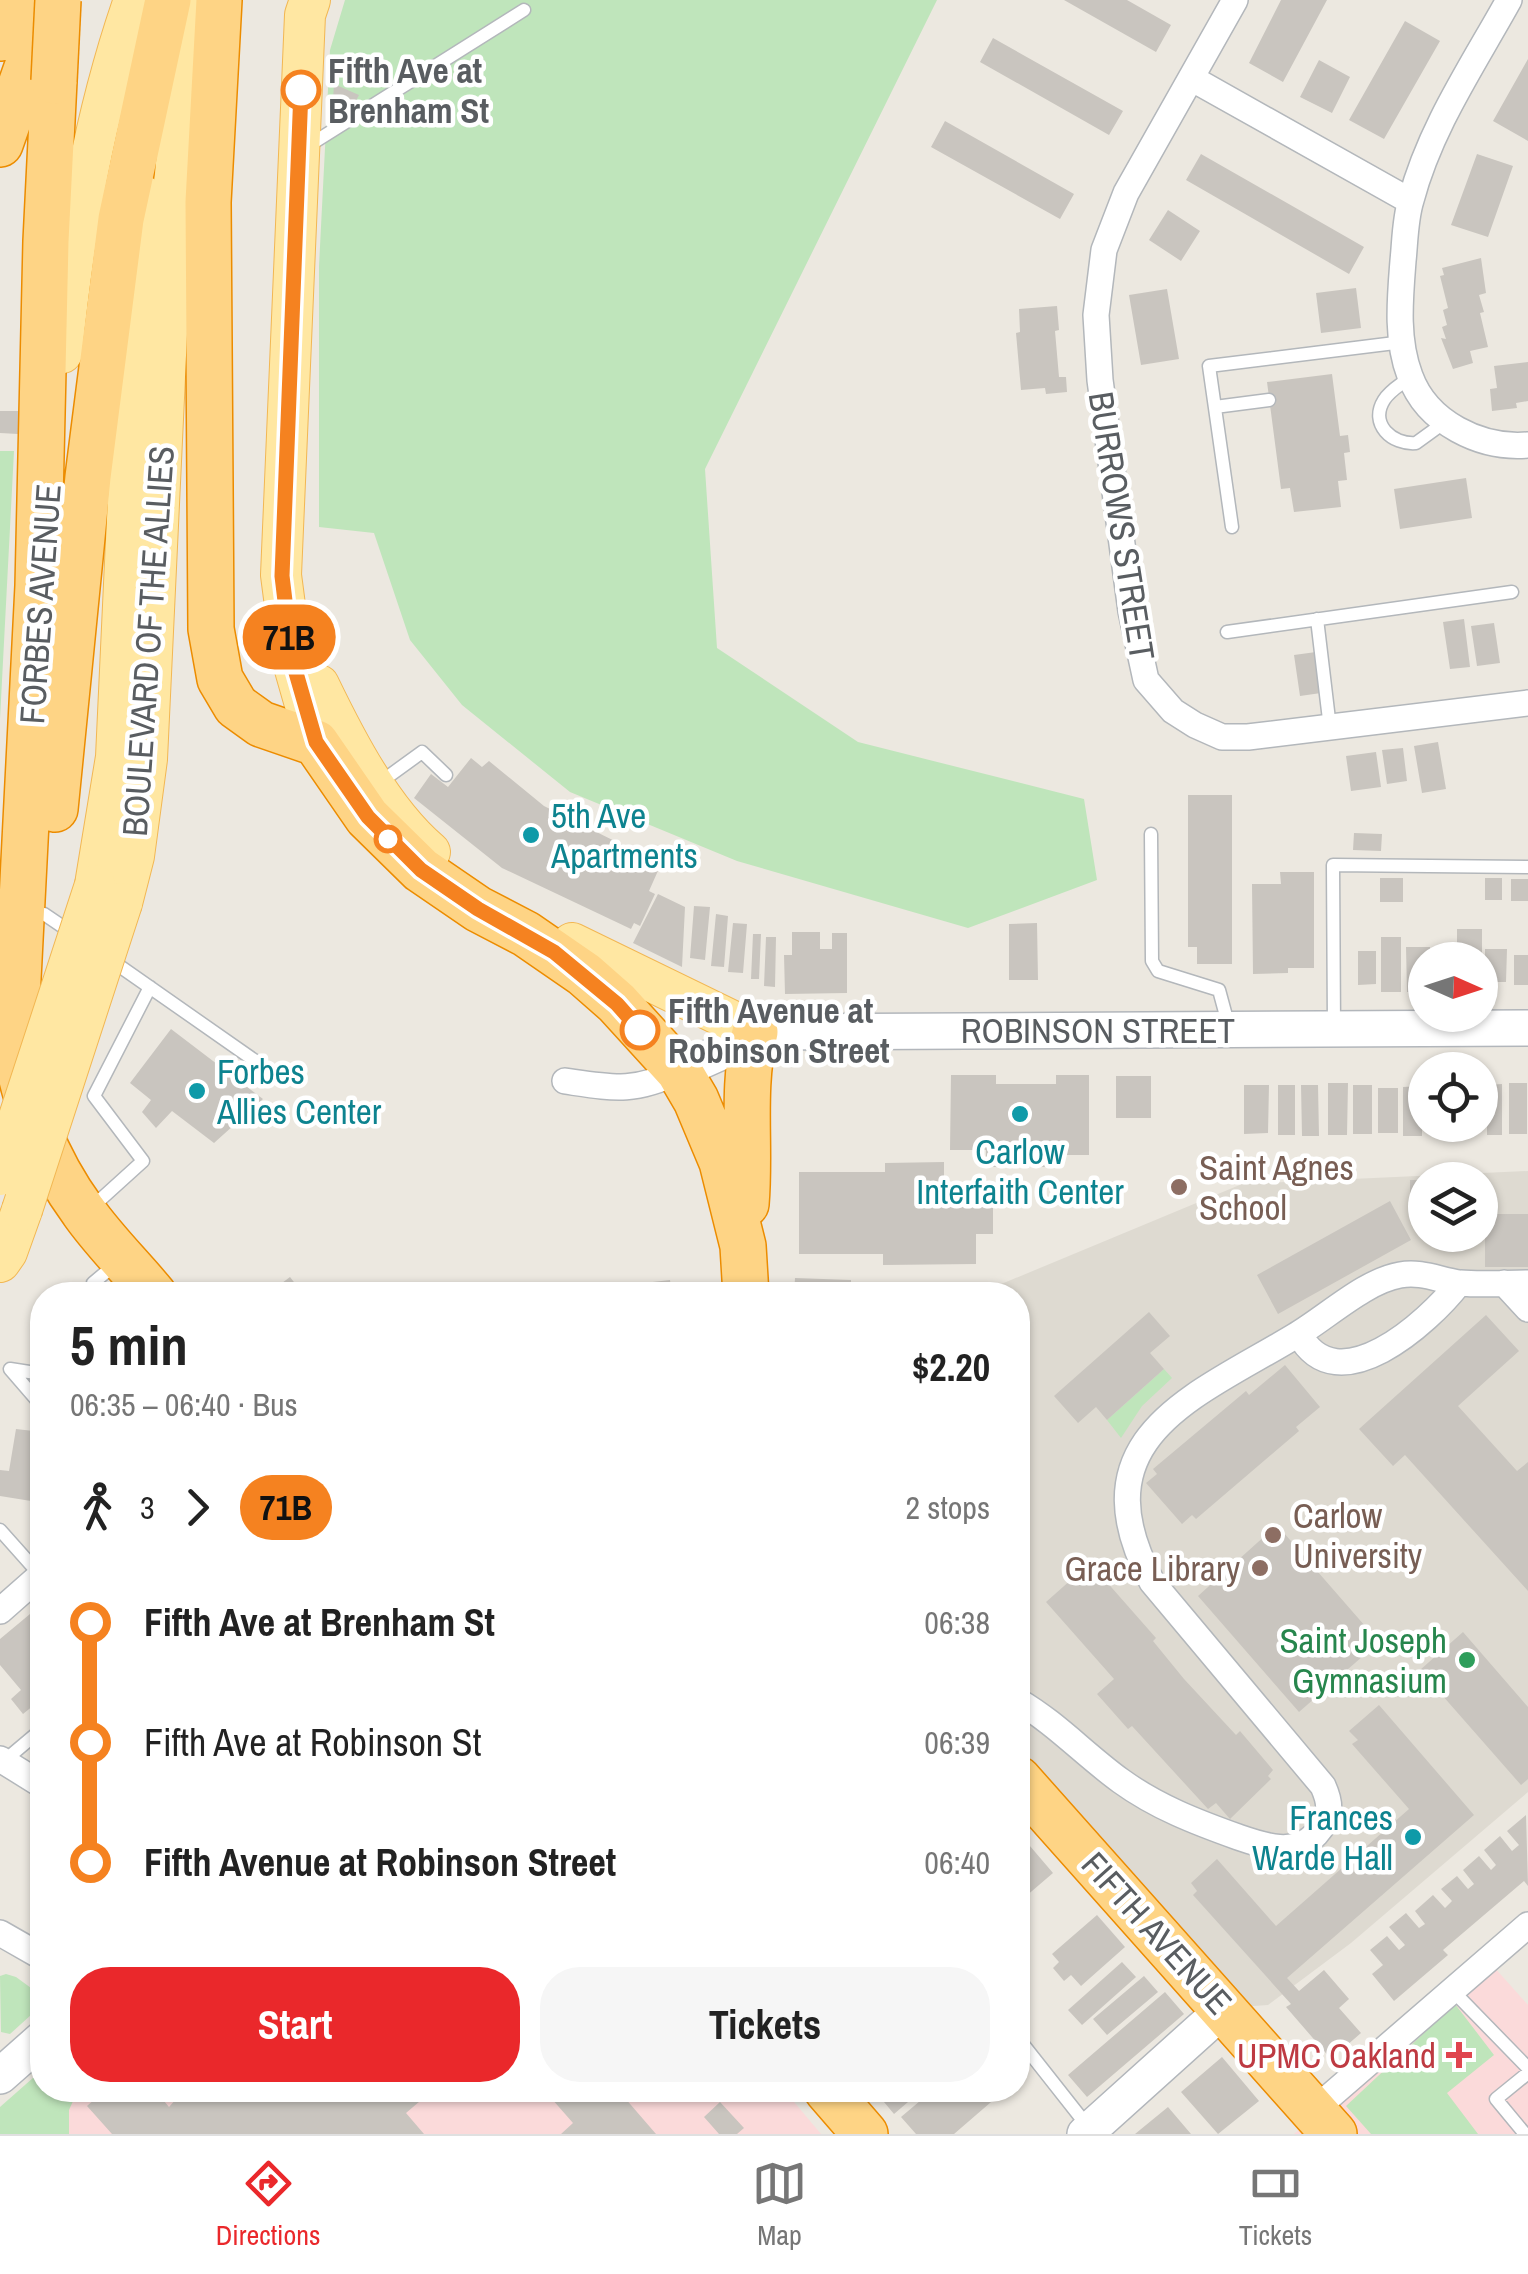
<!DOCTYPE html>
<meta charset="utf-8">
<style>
body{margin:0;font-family:"Archivo Narrow",sans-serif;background:#f6f6f6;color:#222;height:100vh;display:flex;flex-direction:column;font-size:38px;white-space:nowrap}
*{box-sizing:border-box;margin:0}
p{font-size:32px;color:#767676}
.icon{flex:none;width:55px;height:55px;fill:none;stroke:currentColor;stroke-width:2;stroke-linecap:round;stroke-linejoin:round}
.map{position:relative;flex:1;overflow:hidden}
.details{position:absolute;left:30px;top:1282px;width:1000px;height:820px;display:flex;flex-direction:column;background:#fff;border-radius:40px;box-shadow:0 2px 8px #0004}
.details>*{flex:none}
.badge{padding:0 20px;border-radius:32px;font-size:35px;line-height:65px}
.needle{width:65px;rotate:93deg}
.buttons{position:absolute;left:1408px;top:942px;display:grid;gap:20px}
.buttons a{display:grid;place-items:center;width:90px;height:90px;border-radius:50%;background:#fff;box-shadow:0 2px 8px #0004;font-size:50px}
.map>.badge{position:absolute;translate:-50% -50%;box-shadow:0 0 0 5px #fff}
.legs{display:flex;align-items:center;gap:15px;height:110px;padding:0 40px;font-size:32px}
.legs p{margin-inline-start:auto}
.head{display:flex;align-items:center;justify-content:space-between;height:170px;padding:0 40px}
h1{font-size:55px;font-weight:800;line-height:75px}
.cta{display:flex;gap:20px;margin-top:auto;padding:20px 40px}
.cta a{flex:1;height:115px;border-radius:40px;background:#ea282b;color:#fff;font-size:40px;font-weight:800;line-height:115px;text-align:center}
.cta a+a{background:#f6f6f6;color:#222}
ul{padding:0 40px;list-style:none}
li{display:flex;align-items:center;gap:35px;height:120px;font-size:38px}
li i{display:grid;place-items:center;width:15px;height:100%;margin:0 12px;background:currentColor}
li i::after{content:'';width:25px;height:25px;margin:-12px;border:8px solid;border-radius:50%;background:#fff}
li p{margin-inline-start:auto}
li:first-child i{background:linear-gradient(#0000 50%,currentColor 0)}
li:last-child i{background:linear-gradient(currentColor 50%,#0000 0)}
.tabs{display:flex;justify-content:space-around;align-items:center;height:140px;border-top:2px solid #e0e0e0;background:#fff;font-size:28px;color:#767676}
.tabs a{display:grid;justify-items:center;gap:5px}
.tabs .selected{color:#ea282b}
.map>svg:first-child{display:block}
</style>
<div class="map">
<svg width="1528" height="2134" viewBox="0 0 1528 2134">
<rect width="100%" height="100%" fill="#ece8e0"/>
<path fill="#dedad1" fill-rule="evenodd" d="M 1528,1171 L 1528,1792 L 1351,1943 L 1268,2005 L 1225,2008 L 1018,1774 L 1018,1295 L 975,1295 L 1242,1184 ZM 1425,1180 L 1480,1180 L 1480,1235 L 1425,1235 Z"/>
<path fill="#fbdada" d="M 1494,1967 L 1528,2005 L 1528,2134 L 1294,2134 Z
M 42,2090 L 784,2090 L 821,2134 L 0,2134 L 0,2108 Z"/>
<path fill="#bfe5bb" d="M 345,0 L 937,0 L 705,469 L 717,648 L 858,742 L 1084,799 L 1097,880 L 968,928 L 737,861 L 570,792 L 462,705 L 410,640 L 374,533 L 319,527 L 319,266 L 330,50 Z
M 0,451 L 14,451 L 0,719 Z
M 1164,1369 L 1172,1378 L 1142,1406 L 1121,1438 L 1107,1420 Z
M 6,1974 L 16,1977 L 42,1996 L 42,2005 L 10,2034 L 1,2032 L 0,1976 Z
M 1455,2004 L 1494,2055 L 1447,2093 L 1478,2134 L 1371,2134 L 1346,2106 Z
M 42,2070 L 42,2090 L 78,2090 L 69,2110 L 69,2134 L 0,2134 L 0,2107 Z"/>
<path fill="#c9c5bf" d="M 1064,0 L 1127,0 L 1171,25 L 1156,52 Z
M 1281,0 L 1327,0 L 1283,82 L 1249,63 Z
M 1405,21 L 1440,41 L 1384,139 L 1349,120 Z
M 993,38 L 1123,111 L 1109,135 L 980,62 Z
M 1528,59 L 1528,141 L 1493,121 Z
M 1319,60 L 1350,77 L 1332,113 L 1300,97 Z
M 334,84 L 359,95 L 349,114 L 332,117 Z
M 945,121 L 1074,194 L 1060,219 L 931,147 Z
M 1201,154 L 1364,247 L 1349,274 L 1186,180 Z
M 1477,154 L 1513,166 L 1488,237 L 1451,225 Z
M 1168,210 L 1200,231 L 1181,261 L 1149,240 Z
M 1481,258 L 1486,293 L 1479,295 L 1484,312 L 1480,313 L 1488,347 L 1470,351 L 1473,363 L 1453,369 L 1441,338 L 1446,339 L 1442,327 L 1447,325 L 1443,310 L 1448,308 L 1440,276 L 1444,275 L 1442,268 Z
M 1356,288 L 1361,328 L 1321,333 L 1316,293 Z
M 1167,289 L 1179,359 L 1141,365 L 1129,295 Z
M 1057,306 L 1059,330 L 1055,331 L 1059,377 L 1066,377 L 1067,392 L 1046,394 L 1045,388 L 1021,390 L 1016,333 L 1020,332 L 1019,309 Z
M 1528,362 L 1528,401 L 1516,403 L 1517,408 L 1492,411 L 1490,389 L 1497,388 L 1494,366 Z
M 1332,374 L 1340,436 L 1348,435 L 1350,452 L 1344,453 L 1347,480 L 1338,481 L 1341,507 L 1294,512 L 1290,488 L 1281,489 L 1267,382 Z
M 0,411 L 19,411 L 18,434 L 0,433 Z
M 1466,478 L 1472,518 L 1400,529 L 1394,489 Z
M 1464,619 L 1470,667 L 1450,669 L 1443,622 Z
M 1494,623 L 1500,663 L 1477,666 L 1471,626 Z
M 1316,652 L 1321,693 L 1300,696 L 1294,655 Z
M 1438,742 L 1446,789 L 1422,793 L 1414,746 Z
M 1403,748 L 1407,781 L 1387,784 L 1382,750 Z
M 1376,752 L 1381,787 L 1351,791 L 1346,756 Z
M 471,758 L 482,767 L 489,761 L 544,806 L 661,864 L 649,891 L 655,894 L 640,926 L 634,923 L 631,929 L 502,868 L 414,798 L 431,774 L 448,787 Z
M 1188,795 L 1232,795 L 1232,964 L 1197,964 L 1197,947 L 1188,947 Z
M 1354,833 L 1382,834 L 1381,851 L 1353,850 Z
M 1280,872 L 1314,872 L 1314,968 L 1288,968 L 1288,973 L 1253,974 L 1252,884 L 1281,884 Z
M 1380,878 L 1403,878 L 1403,902 L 1380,902 Z
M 1485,878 L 1502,878 L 1502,900 L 1485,900 Z
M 1511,879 L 1528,879 L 1528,901 L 1511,901 Z
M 658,894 L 685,907 L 682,967 L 633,943 Z
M 694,906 L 710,907 L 705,960 L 690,958 Z
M 716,914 L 728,916 L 724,967 L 711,966 Z
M 733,923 L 747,924 L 743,973 L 728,972 Z
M 1037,923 L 1038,980 L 1009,980 L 1009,924 Z
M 1457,929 L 1482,929 L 1482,960 L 1457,960 Z
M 792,932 L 820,932 L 820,949 L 832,949 L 832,933 L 847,933 L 847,993 L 785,994 L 784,955 L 792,955 Z
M 753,934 L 761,934 L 759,979 L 751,979 Z
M 766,937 L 776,937 L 775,987 L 764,986 Z
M 1381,937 L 1401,937 L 1401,992 L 1381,992 Z
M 1406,947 L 1430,947 L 1430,960 L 1425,960 L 1425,992 L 1407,992 Z
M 1485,949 L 1507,949 L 1506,982 L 1485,982 Z
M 1358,951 L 1376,951 L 1376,984 L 1358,985 Z
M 1514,955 L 1528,955 L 1528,985 L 1514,985 Z
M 171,1029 L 263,1099 L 214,1143 L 172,1111 L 156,1128 L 142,1112 L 151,1100 L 130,1083 Z
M 951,1075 L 996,1075 L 996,1084 L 1056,1084 L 1056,1075 L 1089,1075 L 1089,1155 L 1061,1155 L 1061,1145 L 1053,1145 L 1053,1167 L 986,1167 L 986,1150 L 950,1150 Z
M 1116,1076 L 1151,1076 L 1151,1118 L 1116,1118 Z
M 1328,1083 L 1348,1083 L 1347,1135 L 1328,1135 Z
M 1509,1083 L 1527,1083 L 1527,1134 L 1509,1134 Z
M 1502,1084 L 1502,1135 L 1487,1135 L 1487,1085 Z
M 1244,1085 L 1269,1085 L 1268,1133 L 1244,1134 Z
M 1278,1085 L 1295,1085 L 1295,1135 L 1278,1135 Z
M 1301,1085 L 1318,1085 L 1319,1136 L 1302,1136 Z
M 1353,1085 L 1372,1085 L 1372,1134 L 1353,1134 Z
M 1422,1086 L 1422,1136 L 1403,1136 L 1403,1087 Z
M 1378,1088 L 1398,1088 L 1398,1133 L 1378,1133 Z
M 944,1162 L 944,1192 L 993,1192 L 993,1234 L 976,1234 L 976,1264 L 883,1265 L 883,1254 L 799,1254 L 799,1172 L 885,1172 L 885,1163 Z
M 1410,1180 L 1425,1180 L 1425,1216 L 1410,1216 Z
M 1390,1201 L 1411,1240 L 1278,1314 L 1257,1275 Z
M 1485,1214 L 1528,1214 L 1528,1267 L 1485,1267 Z
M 290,1277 L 304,1295 L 266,1295 Z
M 795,1278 L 851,1280 L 851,1295 L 794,1295 Z
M 670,1280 L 672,1295 L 610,1295 L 609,1287 Z
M 1149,1312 L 1170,1336 L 1150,1353 L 1164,1369 L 1107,1420 L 1096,1407 L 1078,1423 L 1054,1396 Z
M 1486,1315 L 1519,1351 L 1458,1406 L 1517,1471 L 1528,1462 L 1528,1591 L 1405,1455 L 1393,1466 L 1359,1429 Z
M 1285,1365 L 1320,1407 L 1296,1427 L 1299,1431 L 1196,1519 L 1192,1515 L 1182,1524 L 1146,1483 L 1157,1474 L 1153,1469 L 1246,1391 L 1249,1395 Z
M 16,1429 L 42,1432 L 31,1501 L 0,1496 L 0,1470 L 9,1471 Z
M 1277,1525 L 1379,1642 L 1299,1712 L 1198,1596 Z
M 1090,1563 L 1156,1638 L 1153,1641 L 1184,1679 L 1236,1735 L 1240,1731 L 1273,1770 L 1268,1776 L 1271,1779 L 1230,1819 L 1216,1803 L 1208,1809 L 1132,1726 L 1128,1729 L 1097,1694 L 1114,1679 L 1046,1602 Z
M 42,1604 L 42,1715 L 34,1705 L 23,1714 L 11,1699 L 21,1690 L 0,1665 L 0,1639 Z
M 1463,1632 L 1528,1707 L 1528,1779 L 1521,1785 L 1420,1670 Z
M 1379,1705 L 1474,1815 L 1287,1978 L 1299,1991 L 1324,1970 L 1349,1999 L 1339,2008 L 1361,2033 L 1331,2059 L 1286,2007 L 1291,2004 L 1193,1895 L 1197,1891 L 1191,1883 L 1217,1859 L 1276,1926 L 1409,1809 L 1352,1744 L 1358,1740 L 1349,1731 Z
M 1526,1815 L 1528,1886 L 1524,1881 L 1443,1950 L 1448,1955 L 1394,2001 L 1372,1974 L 1383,1965 L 1370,1950 L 1387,1936 L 1399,1950 L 1405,1945 L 1389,1927 L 1406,1913 L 1419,1928 L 1425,1924 L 1415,1911 L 1433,1895 L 1445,1908 L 1452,1901 L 1441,1889 L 1457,1876 L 1468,1889 L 1474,1884 L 1463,1870 L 1479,1856 L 1491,1870 L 1496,1865 L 1484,1850 L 1500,1836 L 1512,1851 L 1519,1845 L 1507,1831 Z
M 1018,1832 L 1053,1873 L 1018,1903 Z
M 1097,1915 L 1125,1947 L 1081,1986 L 1071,1975 L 1064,1981 L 1053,1968 L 1059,1962 L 1052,1954 Z
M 1122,1962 L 1136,1977 L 1082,2025 L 1068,2010 Z
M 1144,1976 L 1158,1992 L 1107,2035 L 1093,2019 Z
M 1165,1992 L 1184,2014 L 1087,2097 L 1068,2075 Z
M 1222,2057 L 1259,2101 L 1218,2134 L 1181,2092 Z
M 105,2090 L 135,2090 L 144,2100 L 155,2090 L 169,2107 L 184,2090 L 433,2090 L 406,2113 L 424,2134 L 112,2134 L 87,2106 Z
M 544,2090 L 618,2090 L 656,2134 L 561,2134 L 573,2123 Z
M 874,2090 L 922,2090 L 894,2114 Z
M 933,2090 L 1005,2090 L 954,2134 L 916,2134 L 901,2117 Z
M 720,2102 L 744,2128 L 737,2134 L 719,2134 L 704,2117 Z
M 1168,2107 L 1191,2134 L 1135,2134 Z"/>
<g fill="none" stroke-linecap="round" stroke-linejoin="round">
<defs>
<path id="lane" d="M 308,146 L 524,10
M 1410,377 C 1402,384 1390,390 1384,400 C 1369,424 1392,445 1416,443 L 1445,422
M 1215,407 L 1269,400
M 1232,527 L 1209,366 L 1403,342
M 1317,619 L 1330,728
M 1227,632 L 1512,592
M 378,784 L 422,752 L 446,775
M 1151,834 L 1152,961 L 1158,971 L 1219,990 L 1229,1027
M 44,914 L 75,935
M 108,958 L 261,1065
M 1334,1028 L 1333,865 L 1528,867
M 90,1209 L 143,1161 L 94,1096 L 150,987
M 103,1295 L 93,1283 L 117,1263
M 42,1374 L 10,1369 L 42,1406
M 0,1530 L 41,1576
M 4,1761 L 42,1729
M 1452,1990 L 1528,2068
M 1018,2038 L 1089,2128
M 1525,2134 L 1496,2099 L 1528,2073"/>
<path id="street" d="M 1235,0 L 1126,193 L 1104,250 L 1096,315 L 1100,380 L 1131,611 L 1146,680 L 1173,711 L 1195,725 L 1222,737 L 1248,737 L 1528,703
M 1509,0 C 1473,65 1430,128 1411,200 C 1405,219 1405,242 1403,261 C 1400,299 1396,340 1410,376 C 1427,423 1481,449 1528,445
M 1191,78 L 1410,201
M 565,1081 C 613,1088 634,1093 679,1071
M 1504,1283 L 1528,1309
M 1299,1334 C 1337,1405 1428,1323 1459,1283
M 0,1611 L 42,1574
M 1018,1701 C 1056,1723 1085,1755 1121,1781 C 1157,1807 1196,1822 1238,1837 C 1264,1846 1295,1857 1316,1834 C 1331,1817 1332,1806 1323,1786 L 1152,1582 C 1075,1438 1194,1397 1295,1336 C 1326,1318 1365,1281 1400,1275 C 1421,1271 1439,1280 1460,1283 C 1482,1285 1506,1283 1528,1283
M 0,1759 L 42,1785
M 0,1933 L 42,1957
M 1314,2110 L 1528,1925"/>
<path id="secondary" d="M 679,1071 L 737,1045 L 755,1032 L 1528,1028
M 0,2076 L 42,2039
M 1085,2134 L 1225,2008"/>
<path id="primary" d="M 310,0 L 305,15 L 281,575 L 292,659 L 316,743
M 62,353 C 74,233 94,115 134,0
M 319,685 C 346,741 382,811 430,852
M 95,885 L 116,757 L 142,195
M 122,903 L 134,856 L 147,759 L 174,185 L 182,98 L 201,0
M 572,943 L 755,1032
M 0,1262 L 7,1252 L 22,1210"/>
<path id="highway" d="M 219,0 L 208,202 L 211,629 L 220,679 L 236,706 L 261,724 L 316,743 L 367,817 L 421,870 L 478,909 L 526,934 L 584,974 L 617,1003 L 679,1071 L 696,1100 L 722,1162 L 743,1246 L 746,1295
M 0,38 L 12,0
M 54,81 L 46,241 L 38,586 L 15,1038 C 21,1099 47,1162 83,1211 C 104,1241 131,1267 154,1295
M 0,144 L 51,0
M 55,809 L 88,477 L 121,219 L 168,0
M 746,1204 C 751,1147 741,1089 755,1032
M 1018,1779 L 1334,2134
M 827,2090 L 865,2134"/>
</defs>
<use href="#lane" stroke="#b3b7bb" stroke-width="15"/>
<use href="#street" stroke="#b3b7bb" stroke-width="28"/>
<use href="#secondary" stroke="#b2b6bb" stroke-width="38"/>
<use href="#primary" stroke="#f2b753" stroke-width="42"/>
<use href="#highway" stroke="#ec8c00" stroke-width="48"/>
<use href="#lane" stroke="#fff" stroke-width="12"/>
<use href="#street" stroke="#fff" stroke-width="25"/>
<use href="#secondary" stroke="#fff" stroke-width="35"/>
<use href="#primary" stroke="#ffe7a2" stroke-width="40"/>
<use href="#highway" stroke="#fed485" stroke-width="45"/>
<defs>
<path id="primary-bridge" d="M 0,1175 L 95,885
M 22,1210 L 122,903"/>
<path id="highway-bridge" d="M 54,81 L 58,0"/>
</defs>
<use href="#primary-bridge" stroke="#f2b753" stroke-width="42" stroke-linecap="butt"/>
<use href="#highway-bridge" stroke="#ec8c00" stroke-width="48" stroke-linecap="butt"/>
<use href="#primary-bridge" stroke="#ffe7a2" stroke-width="40"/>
<use href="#highway-bridge" stroke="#fed485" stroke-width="45"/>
</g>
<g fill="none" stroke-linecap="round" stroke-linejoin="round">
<defs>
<path id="line-1" d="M 301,90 L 282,576 L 292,659 L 316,742 L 368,817 L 421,870 L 478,909 L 554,952 L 617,1004 L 640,1030"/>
</defs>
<use href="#line-1" stroke="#fff" stroke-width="22"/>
<use href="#line-1" stroke="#f58220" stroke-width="15"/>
</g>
<g fill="#fff" stroke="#f58220" stroke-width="5">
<circle cx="301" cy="90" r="18"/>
<circle cx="388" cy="839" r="12"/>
<circle cx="640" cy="1030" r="18"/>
</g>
<g fill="#0f9aa8" stroke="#fff" stroke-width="4">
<circle cx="531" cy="835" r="10"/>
<circle cx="197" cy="1091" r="10"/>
<circle cx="1020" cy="1114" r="10"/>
<circle cx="1413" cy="1837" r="10"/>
</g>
<g fill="#8d6e63" stroke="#fff" stroke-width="4">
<circle cx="1179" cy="1187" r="10"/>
<circle cx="1273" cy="1535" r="10"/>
<circle cx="1260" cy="1568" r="10"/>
</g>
<circle fill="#2e9e5b" stroke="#fff" stroke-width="4" cx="1467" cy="1660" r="10"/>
<path fill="#e0444e" stroke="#fff" stroke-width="4" d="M1454 2040h10v10h10v10h-10v10h-10v-10h-10v-10h10z"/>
<g text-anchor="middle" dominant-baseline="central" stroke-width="9" stroke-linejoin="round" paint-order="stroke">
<g font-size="35" font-weight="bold" fill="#595d61" stroke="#fff" text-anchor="start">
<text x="328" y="70">Fifth Ave at<tspan x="328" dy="40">Brenham St</tspan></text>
<text x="668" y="1010">Fifth Avenue at<tspan x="668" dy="40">Robinson Street</tspan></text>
</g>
<g font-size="35" fill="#595d61" stroke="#fff">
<text transform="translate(1122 526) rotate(81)">BURROWS STREET</text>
<text transform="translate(40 604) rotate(-86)">FORBES AVENUE</text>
<text transform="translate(148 641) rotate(-86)">BOULEVARD OF THE ALLIES</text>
<text x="1098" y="1030">ROBINSON STREET</text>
<text transform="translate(1157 1933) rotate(48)">FIFTH AVENUE</text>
</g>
<g font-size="35" fill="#0d838f" stroke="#fff" text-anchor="start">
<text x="551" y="815">5th Ave<tspan x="551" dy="40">Apartments</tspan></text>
<text x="217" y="1071">Forbes<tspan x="217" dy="40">Allies Center</tspan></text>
<text x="1020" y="1151" text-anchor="middle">Carlow<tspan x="1020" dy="40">Interfaith Center</tspan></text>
<text x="1393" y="1817" text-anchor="end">Frances<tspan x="1393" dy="40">Warde Hall</tspan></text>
</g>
<g font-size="35" fill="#785e54" stroke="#fff" text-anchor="start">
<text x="1199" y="1167">Saint Agnes<tspan x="1199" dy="40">School</tspan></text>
<text x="1293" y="1515">Carlow<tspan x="1293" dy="40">University</tspan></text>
<text x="1240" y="1568" text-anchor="end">Grace Library</text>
</g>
<g font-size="35" fill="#27864d" stroke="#fff" text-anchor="end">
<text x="1447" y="1640">Saint Joseph<tspan x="1447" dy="40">Gymnasium</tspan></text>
</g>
<g font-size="35" fill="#be3a42" stroke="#fff" text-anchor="end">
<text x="1436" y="2055">UPMC Oakland</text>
</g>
</g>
</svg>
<div class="buttons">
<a><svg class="needle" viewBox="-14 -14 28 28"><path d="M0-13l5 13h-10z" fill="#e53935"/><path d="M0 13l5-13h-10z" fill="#767676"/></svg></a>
<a><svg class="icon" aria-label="locate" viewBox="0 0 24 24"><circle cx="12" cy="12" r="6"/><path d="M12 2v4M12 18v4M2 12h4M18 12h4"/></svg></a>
<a><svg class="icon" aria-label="layers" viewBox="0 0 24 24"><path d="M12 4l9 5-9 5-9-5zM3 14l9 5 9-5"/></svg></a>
</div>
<b class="badge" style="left:289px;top:637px;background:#f58220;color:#111">71B</b>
<section class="details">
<div class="head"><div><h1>5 min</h1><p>06:35 – 06:40 · Bus</p></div><b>$2.20</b></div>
<div class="legs"><svg class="icon" aria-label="walk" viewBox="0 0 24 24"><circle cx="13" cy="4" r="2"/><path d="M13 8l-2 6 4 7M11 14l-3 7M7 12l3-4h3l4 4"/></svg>3<svg class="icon" aria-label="forward" viewBox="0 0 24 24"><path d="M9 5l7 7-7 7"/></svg><b class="badge" style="background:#f58220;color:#111">71B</b><p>2 stops</p></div>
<ul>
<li><i style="color:#f58220"></i><b>Fifth Ave at Brenham St</b><p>06:38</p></li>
<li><i style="color:#f58220"></i><span>Fifth Ave at Robinson St</span><p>06:39</p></li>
<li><i style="color:#f58220"></i><b>Fifth Avenue at Robinson Street</b><p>06:40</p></li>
</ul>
<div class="cta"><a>Start</a><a>Tickets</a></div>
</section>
</div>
<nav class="tabs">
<a class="selected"><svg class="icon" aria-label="directions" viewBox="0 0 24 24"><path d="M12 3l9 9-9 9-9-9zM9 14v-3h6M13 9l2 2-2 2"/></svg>Directions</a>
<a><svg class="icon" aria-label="map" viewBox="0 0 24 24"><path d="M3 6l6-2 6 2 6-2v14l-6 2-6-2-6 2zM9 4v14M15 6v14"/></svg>Map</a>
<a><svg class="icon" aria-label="tickets" viewBox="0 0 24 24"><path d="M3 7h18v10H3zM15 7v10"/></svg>Tickets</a>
</nav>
